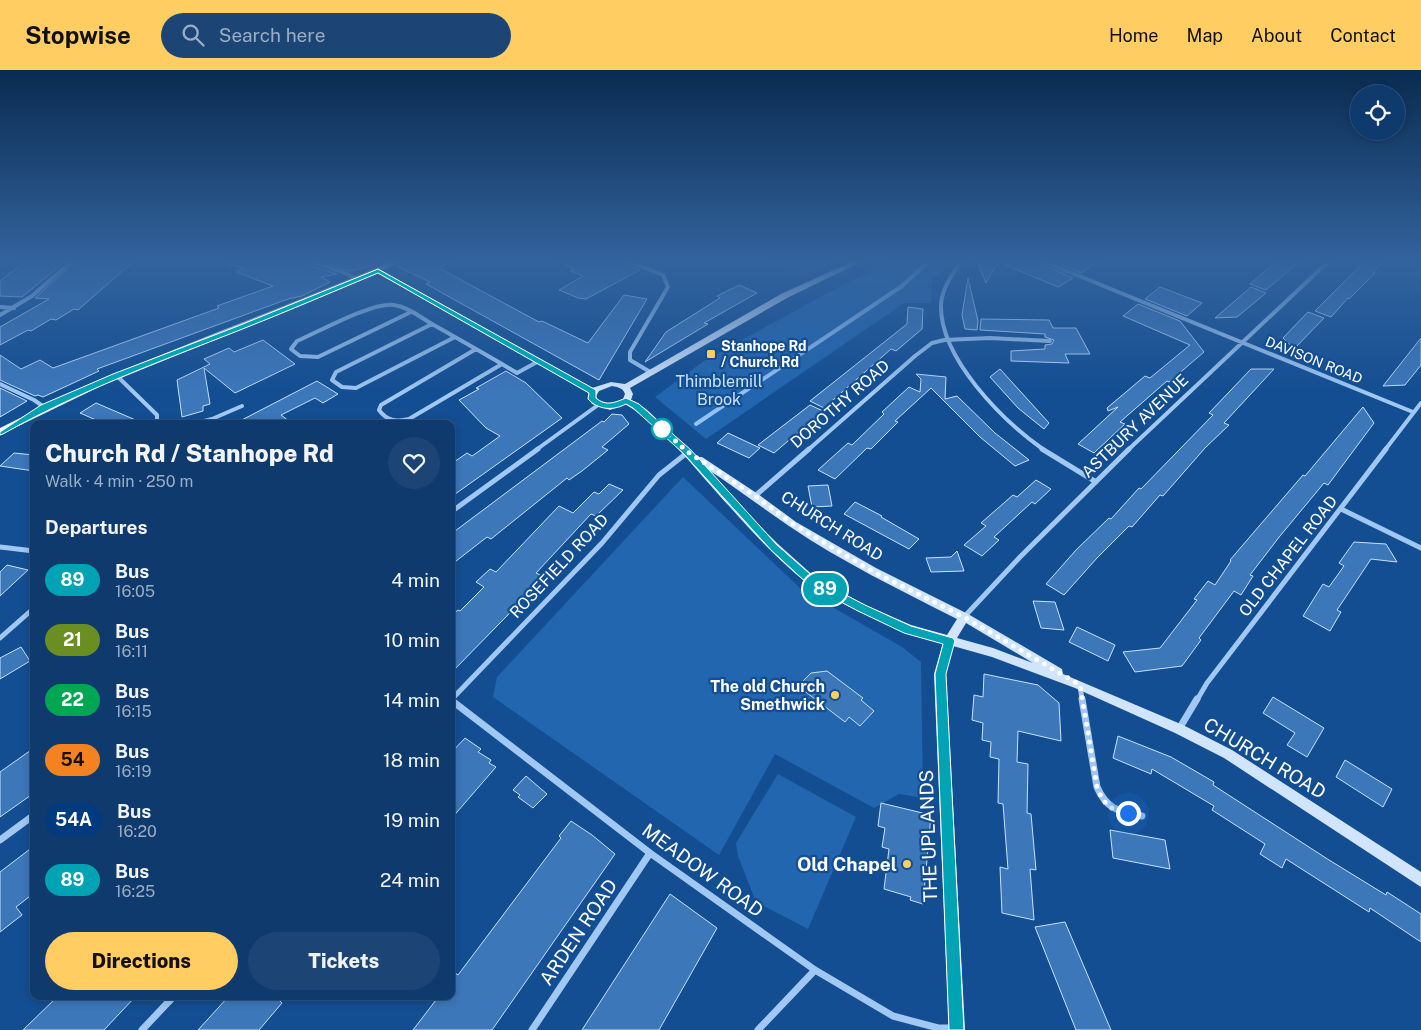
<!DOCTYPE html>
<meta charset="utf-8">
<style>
body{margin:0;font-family:"Public Sans",sans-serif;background:#1c4576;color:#f1f3f6;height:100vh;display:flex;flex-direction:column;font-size:19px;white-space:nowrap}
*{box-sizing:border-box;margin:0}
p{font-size:16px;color:#9badc2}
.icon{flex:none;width:28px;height:28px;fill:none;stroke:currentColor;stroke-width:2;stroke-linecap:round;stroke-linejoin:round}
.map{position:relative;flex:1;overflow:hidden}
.sheet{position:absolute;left:30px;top:350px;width:425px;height:580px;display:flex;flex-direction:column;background:#0e3a6e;border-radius:10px;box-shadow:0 2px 8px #0003,0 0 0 1px #2e5481}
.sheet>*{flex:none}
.badge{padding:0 10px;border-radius:16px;font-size:18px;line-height:32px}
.fabs{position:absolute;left:1350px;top:15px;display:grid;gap:10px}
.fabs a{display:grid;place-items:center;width:55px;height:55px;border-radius:50%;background:#0e3a6e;box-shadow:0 2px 8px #0003,0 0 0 1px #2e5481;font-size:25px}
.you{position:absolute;width:25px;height:25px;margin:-12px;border:4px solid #fff;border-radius:50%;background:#1a73e8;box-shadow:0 0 0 8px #1a73e833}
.map>.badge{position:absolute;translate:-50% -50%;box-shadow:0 0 0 2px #fff}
h2{padding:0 15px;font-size:19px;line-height:45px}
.round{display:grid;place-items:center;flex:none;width:52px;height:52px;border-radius:26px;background:#1c4576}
.head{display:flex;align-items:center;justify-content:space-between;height:85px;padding:0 15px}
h1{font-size:24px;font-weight:800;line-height:38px}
.button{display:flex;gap:10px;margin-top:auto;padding:10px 15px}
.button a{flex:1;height:58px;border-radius:30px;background:#ffcd62;color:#111;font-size:20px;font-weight:800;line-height:58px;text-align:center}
.button a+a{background:#1c4576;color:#f1f3f6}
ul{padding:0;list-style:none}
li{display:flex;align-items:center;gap:15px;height:60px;padding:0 15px}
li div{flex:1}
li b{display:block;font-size:19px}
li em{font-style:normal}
li .badge{min-width:55px;font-weight:700;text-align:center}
header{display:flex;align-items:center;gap:30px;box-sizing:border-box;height:70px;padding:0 25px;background:#ffcd62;color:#111}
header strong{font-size:24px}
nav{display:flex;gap:28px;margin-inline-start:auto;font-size:18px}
.search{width:350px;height:45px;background:#1c4576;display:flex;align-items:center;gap:12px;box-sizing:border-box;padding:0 18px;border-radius:28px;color:#9badc2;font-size:19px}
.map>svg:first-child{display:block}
</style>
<header>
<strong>Stopwise</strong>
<div class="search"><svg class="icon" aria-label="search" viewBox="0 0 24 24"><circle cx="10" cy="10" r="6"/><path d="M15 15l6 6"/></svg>Search here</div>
<nav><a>Home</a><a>Map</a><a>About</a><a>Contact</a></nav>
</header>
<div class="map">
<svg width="1421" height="960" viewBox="0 0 1421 960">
<rect width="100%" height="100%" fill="#134e92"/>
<path fill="#2266af" d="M 766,190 L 839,190 L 806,204 Z
M 896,190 L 953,190 L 932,210 L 931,233 L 904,233 L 706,369 L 655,327 L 704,291 L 844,214 Z
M 683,407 L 801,519 L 902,577 L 921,592 L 923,728 L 899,724 L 874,738 L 775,684 L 719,785 L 493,627 L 497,607 Z
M 778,704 L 856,747 L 808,859 L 756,832 L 738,786 L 736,773 Z"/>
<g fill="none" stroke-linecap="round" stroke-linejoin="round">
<path stroke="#93c3f5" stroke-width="4" d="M 696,354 L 902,216 L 930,190"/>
</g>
<path fill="#3c77ba" stroke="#c8e1fc" d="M 27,190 L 67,190 L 22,227 L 0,226 L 0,211 Z
M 77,190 L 135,190 L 78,240 L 74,239 L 56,250 L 51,249 L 31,261 L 28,260 L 0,275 L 0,257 L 49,229 L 35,228 Z
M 226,190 L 302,190 L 305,194 L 337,204 L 321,207 L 330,212 L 302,226 L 288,229 L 97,299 L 99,301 L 43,327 L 38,325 L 35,326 L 0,310 L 0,285 L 21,299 L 40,290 L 53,298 L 219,238 L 217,236 L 273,216 L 236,202 L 243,198 L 226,193 Z
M 318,190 L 372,190 L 373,196 L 350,201 Z
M 406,190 L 454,190 L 439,198 L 539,252 L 542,251 L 588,273 L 624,225 L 647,229 L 599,310 L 426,214 L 430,212 L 396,196 Z
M 554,190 L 621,190 L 624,193 L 640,200 L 586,229 L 578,228 L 559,220 L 583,206 L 570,201 L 574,199 Z
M 983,190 L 1036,190 L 1039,193 L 1073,208 L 1058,217 L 998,192 L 986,213 L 979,197 Z
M 1050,190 L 1100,190 L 1081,203 Z
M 1278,190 L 1301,190 L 1266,220 L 1250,214 Z
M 1366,190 L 1385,190 L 1373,202 L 1375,203 L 1349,229 L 1348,228 L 1331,247 L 1315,241 Z
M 968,208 L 978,251 L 977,260 L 965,259 L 962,245 Z
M 739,215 L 757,223 L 704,253 L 708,254 L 645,292 L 666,262 L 720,228 L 717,226 Z
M 1160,217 L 1202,233 L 1187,246 L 1145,229 Z
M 1251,217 L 1266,223 L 1237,247 L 1215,248 Z
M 1138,234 L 1180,251 L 1204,282 L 1169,312 L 1167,311 L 1120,352 L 1125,354 L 1094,383 L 1078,374 L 1118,337 L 1108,341 L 1107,338 L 1145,306 L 1150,308 L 1190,275 L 1123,246 Z
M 908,237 L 923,239 L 922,259 L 896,281 L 891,279 L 824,338 L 810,331 L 907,254 Z
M 1308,242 L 1324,248 L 1294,279 L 1283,268 Z
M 981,249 L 1049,250 L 1053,258 L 1076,258 L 1090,284 L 1065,284 L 1069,293 L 1011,291 L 1011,281 L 1045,279 L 1045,275 L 1052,274 L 1054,270 L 1045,267 L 1045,264 L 980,260 Z
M 1421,268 L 1421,295 L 1405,315 L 1383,316 Z
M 263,270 L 295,294 L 235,323 L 204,298 L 210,334 L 203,336 L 203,341 L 182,347 L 177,310 L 210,294 L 204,289 L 229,278 L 234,282 Z
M 1000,299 L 1049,353 L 1044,359 L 1018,338 L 990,307 Z
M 1251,299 L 1274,299 L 1224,353 L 1229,355 L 1205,378 L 1163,426 L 1160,425 L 1132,457 L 1129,456 L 1097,488 L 1064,525 L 1046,514 L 1076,480 L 1109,448 L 1111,449 L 1139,418 L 1141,419 L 1213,345 L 1209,343 Z
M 506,301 L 526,313 L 562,348 L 451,427 L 451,394 L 467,383 L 472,386 L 475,384 L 500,366 L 486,358 L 459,330 L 479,319 L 476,318 Z
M 916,304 L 946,307 L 945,329 L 957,326 L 995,363 L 1029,390 L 1015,396 L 980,367 L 931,318 L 895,351 L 898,352 L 871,379 L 867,378 L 835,409 L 818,400 L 848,373 L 852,375 L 884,344 L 882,342 L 909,317 L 920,322 L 921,309 Z
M 317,311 L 338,324 L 323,333 L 315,328 L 281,345 L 293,354 L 234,354 Z
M 0,318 L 27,331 L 0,347 Z
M 96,333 L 145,354 L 105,354 L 80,343 Z
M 810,335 L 823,341 L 774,383 L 758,375 Z
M 1363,337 L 1374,353 L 1328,415 L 1324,413 L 1280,466 L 1250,505 L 1253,506 L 1241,525 L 1234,521 L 1199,568 L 1201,570 L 1182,596 L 1135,602 L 1123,582 L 1160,578 L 1197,530 L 1194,529 L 1208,511 L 1215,515 L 1231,491 L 1230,490 L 1303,405 L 1305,406 Z
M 612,344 L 622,345 L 629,354 L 602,377 L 608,380 L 582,401 L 569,410 L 567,408 L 491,469 L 487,467 L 451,495 L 451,464 L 602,351 L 604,352 Z
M 728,363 L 760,378 L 749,388 L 717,373 Z
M 14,383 L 34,385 L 34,401 L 0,396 Z
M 1036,410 L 1051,419 L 1035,434 L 1032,432 L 994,467 L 999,470 L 982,486 L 964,475 L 986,456 L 981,453 L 1013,425 L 1017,427 Z
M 609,414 L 623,420 L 596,446 L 591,444 L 536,503 L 545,507 L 451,603 L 451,546 L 458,540 L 460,541 L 484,517 L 476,512 L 490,499 L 496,502 L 559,436 L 573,443 L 594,422 L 599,424 Z
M 828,415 L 832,436 L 812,437 L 808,416 Z
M 855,432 L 882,446 L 881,447 L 919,469 L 909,479 L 844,444 Z
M 1354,472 L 1386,474 L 1397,492 L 1371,489 L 1337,540 L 1341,542 L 1330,561 L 1303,546 L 1323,514 L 1329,517 L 1344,496 L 1339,493 Z
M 957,481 L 964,501 L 931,502 L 926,488 L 951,487 Z
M 7,495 L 28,500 L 0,526 L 0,502 Z
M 1033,531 L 1055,532 L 1064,560 L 1041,558 Z
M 1077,557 L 1115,575 L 1108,591 L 1069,572 Z
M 21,577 L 30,591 L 0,609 L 0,588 Z
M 827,601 L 863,628 L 861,630 L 874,641 L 860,656 L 849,647 L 845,652 L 798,616 L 811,603 Z
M 984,604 L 1038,615 L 1059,633 L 1061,671 L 1018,661 L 1017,692 L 1028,694 L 1027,743 L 1031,744 L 1036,800 L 1030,799 L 1034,850 L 1002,843 L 1000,797 L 1008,799 L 1003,734 L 998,733 L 999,689 L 990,687 L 991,672 L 982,670 L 983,653 L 972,650 L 974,625 L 983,627 Z
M 1273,627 L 1324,658 L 1307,687 L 1287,675 L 1295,663 L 1263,643 Z
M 1118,666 L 1171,687 L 1214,712 L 1213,715 L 1329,790 L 1386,825 L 1387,822 L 1421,844 L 1421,872 L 1370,838 L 1369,842 L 1286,789 L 1282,798 L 1260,784 L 1265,774 L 1212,740 L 1214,736 L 1152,699 L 1151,704 L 1113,688 Z
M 465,668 L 481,679 L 478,682 L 491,690 L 489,693 L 496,697 L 451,749 L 451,683 Z
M 34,678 L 34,723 L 0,747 L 0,702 Z
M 1345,690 L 1392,719 L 1383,737 L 1336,707 Z
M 526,706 L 547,724 L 533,738 L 518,727 L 520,725 L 513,720 Z
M 881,733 L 931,745 L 923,834 L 910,830 L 911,827 L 884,819 L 889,779 L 882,777 L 885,758 L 878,756 Z
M 571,751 L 592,765 L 615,784 L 492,960 L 413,960 L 439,926 L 451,926 L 451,900 L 458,905 L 561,768 L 559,766 Z
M 1110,760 L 1165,770 L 1170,799 L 1113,788 Z
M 34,776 L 34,823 L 16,837 L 22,845 L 0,862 L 0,802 Z
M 670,824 L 717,858 L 659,960 L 582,960 Z
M 1065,852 L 1111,960 L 1076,960 L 1035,857 Z
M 58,926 L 136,926 L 104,960 L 23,960 Z
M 229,926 L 275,926 L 282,933 L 259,960 L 198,960 Z"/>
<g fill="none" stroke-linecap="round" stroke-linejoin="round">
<path stroke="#a1c8f2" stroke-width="4" d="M 306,190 L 343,202 L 357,209
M 625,190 L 663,205 L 668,217 L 630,282 L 630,290 L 652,303
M 962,190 C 953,203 942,218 941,234 C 939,288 1003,351 1044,380
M 1040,190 L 1413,342
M 0,237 L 14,238
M 411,242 L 318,287 L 300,286 L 291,279 L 297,271 C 318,262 374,231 394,235 C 408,237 420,247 432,254
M 0,245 L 32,226 L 73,190
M 432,254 L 455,267 L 356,318 L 342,317 L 332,310 L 336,302 Z
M 455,267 L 476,279
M 476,279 L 502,294 L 409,349 C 396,352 387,351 379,340 L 381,335 Z
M 502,294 L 517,303 L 537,292
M 116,305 L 157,345 L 157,354
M 0,314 L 34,330 L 44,337
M 192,354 L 212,349 L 242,336
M 536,380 L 598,335
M 808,380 L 915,286 L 932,273 L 944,270 L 990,268 L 1050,271
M 1128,380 L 1330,190
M 1385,380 L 1421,333"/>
<path stroke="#a1c8f2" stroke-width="5" d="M 1042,379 L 1096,412
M 755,426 L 809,379
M 1341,439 L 1421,478
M 451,442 L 538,379
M 0,477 L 34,481
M 964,547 L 1020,487 L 1129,379
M 0,568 L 34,538
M 1080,615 L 1082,630
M 451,630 L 602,473 L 659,405 L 688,382
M 1197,630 L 1207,613 L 1386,379"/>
<path stroke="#a1c8f2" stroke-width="7" d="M 1082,629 L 1097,717 C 1107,740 1119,741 1142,746
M 451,630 L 650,783 L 815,900 L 893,946 L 938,958 L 955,958
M 1179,659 L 1197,629
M 0,770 L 34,745
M 142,960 L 174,926
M 532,960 L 650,783
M 758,960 L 815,900"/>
<path fill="#d0e4fc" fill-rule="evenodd" d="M 856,190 L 865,190 L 787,228 L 630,318 L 633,324 L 631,330 L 646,339 L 697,387 L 702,387 L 758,424 L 796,452 L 876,498 L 968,544 L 1062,599 L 1063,604 L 1183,655 L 1232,680 L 1421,802 L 1421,817 L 1224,688 L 1175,663 L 1075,618 L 992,587 L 953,576 L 946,604 L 965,960 L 949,960 L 934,604 L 943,573 C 903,562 871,549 835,529 C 826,524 816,520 808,514 C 780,492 754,464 730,437 C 696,401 668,360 625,334 L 610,340 L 592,334 L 588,326 L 589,323 L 375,201 L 380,200 L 592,318 L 611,312 L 625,314 L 781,224 ZM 612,316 C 618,317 623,318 625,324 L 623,329 L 610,334 L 598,330 L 596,326 L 599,321 ZM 707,399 C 735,417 761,437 789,456 C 842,492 900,520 957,549 L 947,565 L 911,555 L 865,535 L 817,509 L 778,474 L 735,432 ZM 966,553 L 1033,593 L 993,578 L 957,568 Z"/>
<path fill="#ecf4ff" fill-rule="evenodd" d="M 393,190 L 404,190 L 353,214 L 101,316 L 0,365 L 0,358 C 127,292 263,248 393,190 Z"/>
</g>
<linearGradient id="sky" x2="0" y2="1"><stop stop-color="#0a2b50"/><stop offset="0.59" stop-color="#33639d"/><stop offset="1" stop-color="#33639d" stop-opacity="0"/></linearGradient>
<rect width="1421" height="324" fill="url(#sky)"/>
<path fill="#00a3b4" stroke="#fff" d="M 378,199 L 596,320 L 596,328 C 606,337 616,332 626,328 L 639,334 L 691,380 L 777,475 L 817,510 L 865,535 L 911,556 L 953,568 L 955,571 L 946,604 L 964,960 L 949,960 L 935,604 L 943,574 L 904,563 L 858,541 L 809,515 L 771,480 L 684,384 L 633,338 L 626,334 C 613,341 598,340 588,329 L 589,323 L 378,203 C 332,222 286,242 240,260 C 159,292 79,321 3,364 L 0,365 L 0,362 L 41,335 L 113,304 L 238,256 Z"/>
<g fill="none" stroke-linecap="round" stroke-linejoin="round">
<path stroke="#fff" stroke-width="5" stroke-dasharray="0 9" d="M 662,359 L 688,382 L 755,426 L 793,454 L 872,501 L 964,547 L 1080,615 L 1097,717 C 1104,735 1110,740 1128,743"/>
</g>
<g fill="#ffcd62" stroke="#134e92" stroke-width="2">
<rect x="706" y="279" width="10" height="10" rx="2.5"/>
<circle cx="835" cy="625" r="5"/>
<circle cx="907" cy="794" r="5"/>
</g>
<circle fill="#fff" stroke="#00a3b4" stroke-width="2.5" cx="662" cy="359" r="10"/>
<g text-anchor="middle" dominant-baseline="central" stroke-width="4.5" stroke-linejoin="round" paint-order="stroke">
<g font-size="14" font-weight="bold" fill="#fff" stroke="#134e92" text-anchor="start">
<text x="721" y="276">Stanhope Rd<tspan x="721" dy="16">/ Church Rd</tspan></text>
</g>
<g font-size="14" fill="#fff" stroke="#134e92">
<text transform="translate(1314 290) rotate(22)">DAVISON ROAD</text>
</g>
<g font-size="16" fill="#c8e1fc" stroke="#134e92">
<text x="719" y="311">Thimblemill<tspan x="719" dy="18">Brook</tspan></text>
</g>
<g font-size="16" fill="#fff" stroke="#134e92">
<text transform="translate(840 334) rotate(-41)">DOROTHY ROAD</text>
<text transform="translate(1135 356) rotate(-44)">ASTBURY AVENUE</text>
<text transform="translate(832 456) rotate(32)">CHURCH ROAD</text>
<text transform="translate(1288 486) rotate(-52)">OLD CHAPEL ROAD</text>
<text transform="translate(559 496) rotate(-47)">ROSEFIELD ROAD</text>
</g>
<g font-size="16" font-weight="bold" fill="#fff" stroke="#134e92" text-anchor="end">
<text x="825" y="616">The old Church<tspan x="825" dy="18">Smethwick</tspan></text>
</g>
<g font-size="19" fill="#fff" stroke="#134e92">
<text transform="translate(1265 688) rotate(31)">CHURCH ROAD</text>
<text transform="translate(928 766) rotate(-92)">THE UPLANDS</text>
<text transform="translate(703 800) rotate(36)">MEADOW ROAD</text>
<text transform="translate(578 862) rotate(-56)">ARDEN ROAD</text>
</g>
<g font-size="19" font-weight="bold" fill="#fff" stroke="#134e92" text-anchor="end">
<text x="897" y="794">Old Chapel</text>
</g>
</g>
</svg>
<div class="fabs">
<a><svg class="icon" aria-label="locate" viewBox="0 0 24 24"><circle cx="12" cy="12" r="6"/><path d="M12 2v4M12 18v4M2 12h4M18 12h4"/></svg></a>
</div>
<div class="you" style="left:1128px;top:743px"></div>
<b class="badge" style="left:825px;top:519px;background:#00a3b4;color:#fff">89</b>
<section class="sheet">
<div class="head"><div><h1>Church Rd / Stanhope Rd</h1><p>Walk · 4 min · 250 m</p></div><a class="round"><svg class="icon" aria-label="heart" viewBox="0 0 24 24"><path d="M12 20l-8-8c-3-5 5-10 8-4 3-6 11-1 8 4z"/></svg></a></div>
<h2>Departures</h2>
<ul>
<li><span class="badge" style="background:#00a3b4;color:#fff">89</span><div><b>Bus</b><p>16:05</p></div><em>4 min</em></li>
<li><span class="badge" style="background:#6b8e23;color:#fff">21</span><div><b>Bus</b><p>16:11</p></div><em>10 min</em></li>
<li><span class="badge" style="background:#00a651;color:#fff">22</span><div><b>Bus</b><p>16:15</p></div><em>14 min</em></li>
<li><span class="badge" style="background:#f58220;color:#111">54</span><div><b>Bus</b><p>16:19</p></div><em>18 min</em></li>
<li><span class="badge" style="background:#003b80;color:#fff">54A</span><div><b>Bus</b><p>16:20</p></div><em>19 min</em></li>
<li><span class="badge" style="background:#00a3b4;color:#fff">89</span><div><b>Bus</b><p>16:25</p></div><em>24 min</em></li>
</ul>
<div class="button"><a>Directions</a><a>Tickets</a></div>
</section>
</div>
